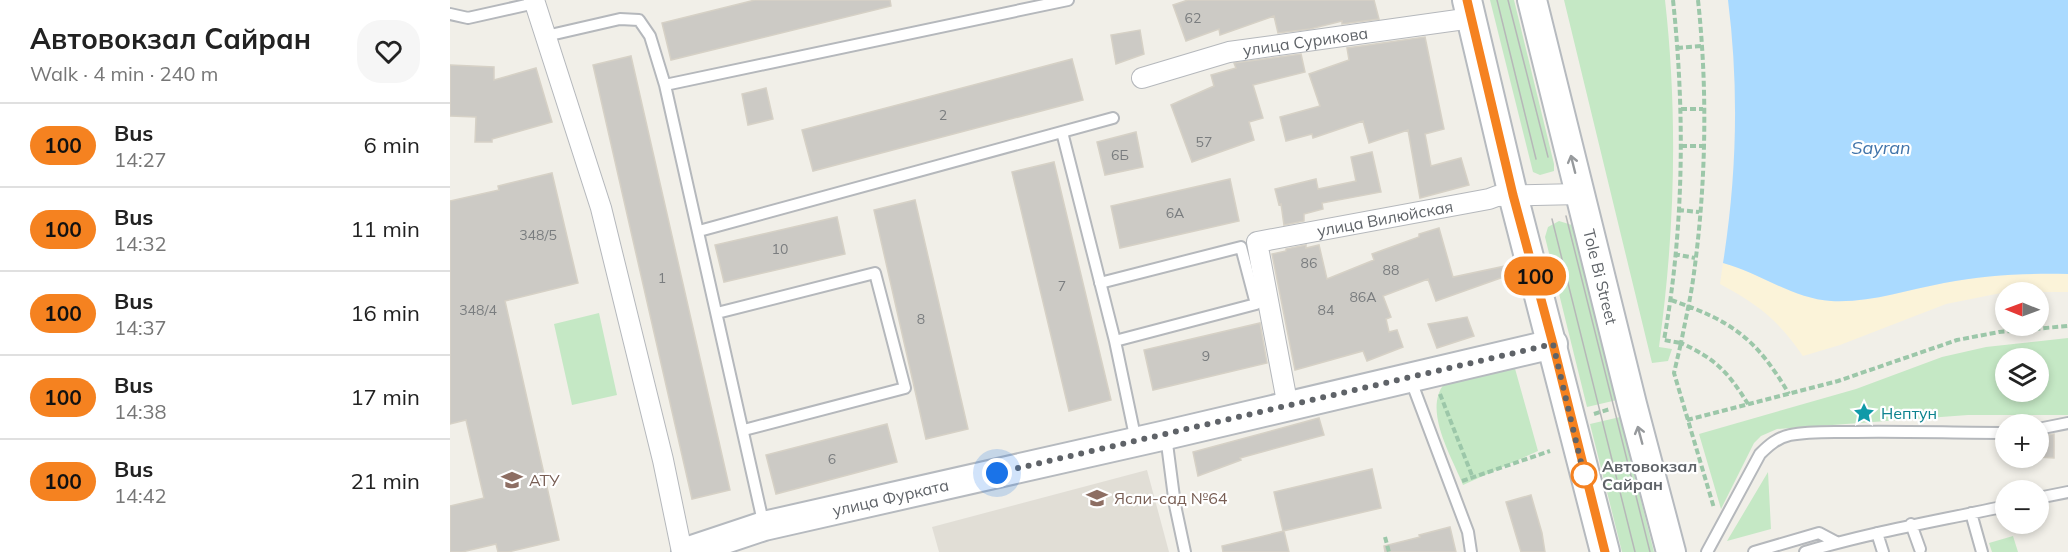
<!DOCTYPE html>
<meta charset="utf-8">
<style>
body{margin:0;font-family:Mulish,sans-serif;background:#f6f6f6;color:#222;height:100vh;display:flex;flex-direction:column;font-size:22px;white-space:nowrap}
*{box-sizing:border-box;margin:0}
p{font-size:20px;color:#767676}
.icon{flex:none;width:33px;height:33px;fill:none;stroke:currentColor;stroke-width:2;stroke-linecap:round;stroke-linejoin:round}
.map{position:relative;flex:1;overflow:hidden}
.side{display:flex;flex-direction:column;background:#fff;width:450px}
.side>*{flex:none}
.badge{padding:0 12px;border-radius:20px;font-size:21px;line-height:39px}
.needle{width:39px;rotate:271deg}
.tools{position:absolute;left:1545px;top:282px;display:grid;gap:12px}
.tools a{display:grid;place-items:center;width:54px;height:54px;border-radius:50%;background:#fff;box-shadow:0 3px 9px #0003;font-size:30px}
.you{position:absolute;width:30px;height:30px;margin:-15px;border:4px solid #fff;border-radius:50%;background:#1a73e8;box-shadow:0 0 0 9px #1a73e833}
.map>.badge{position:absolute;translate:-50% -50%;box-shadow:0 0 0 3px #fff}
.round{display:grid;place-items:center;flex:none;width:63px;height:63px;border-radius:24px;background:#f6f6f6}
.overview{display:flex;align-items:center;justify-content:space-between;height:102px;padding:0 30px}
h1{font-size:28px;font-weight:700;line-height:45px}
ul{padding:0;list-style:none}
li{display:flex;align-items:center;gap:18px;height:84px;padding:0 30px;border-top:2px solid #e0e0e0}
li div{flex:1}
li b{display:block;font-size:22px}
li em{font-style:normal}
li .badge{min-width:66px;font-weight:700;text-align:center}
main{display:flex;flex:1;min-height:0}
.map>svg:first-child{display:block}
</style>
<main>
<section class="side">
<div class="overview"><div><h1>Автовокзал Сайран</h1><p>Walk · 4 min · 240 m</p></div><a class="round"><svg class="icon" aria-label="heart" viewBox="0 0 24 24"><path d="M12 20l-8-8c-3-5 5-10 8-4 3-6 11-1 8 4z"/></svg></a></div>
<ul>
<li><span class="badge" style="background:#f58220;color:#111">100</span><div><b>Bus</b><p>14:27</p></div><em>6 min</em></li>
<li><span class="badge" style="background:#f58220;color:#111">100</span><div><b>Bus</b><p>14:32</p></div><em>11 min</em></li>
<li><span class="badge" style="background:#f58220;color:#111">100</span><div><b>Bus</b><p>14:37</p></div><em>16 min</em></li>
<li><span class="badge" style="background:#f58220;color:#111">100</span><div><b>Bus</b><p>14:38</p></div><em>17 min</em></li>
<li><span class="badge" style="background:#f58220;color:#111">100</span><div><b>Bus</b><p>14:42</p></div><em>21 min</em></li>
</ul>
</section>
<div class="map">
<svg width="1618" height="552" viewBox="0 0 1618 552">
<rect width="100%" height="100%" fill="#f1efe8"/>
<path fill="#e1ded6" d="M 697,470 L 719,552 L 489,552 L 482,527 Z"/>
<path fill="#c5e8c5" fill-rule="evenodd" d="M 1040,0 L 1064,0 L 1104,164 L 1104,171 L 1090,175 L 1083,172 Z
M 1114,0 L 1215,0 C 1228,115 1225,232 1209,347 L 1222,349 L 1218,361 L 1202,363 Z
M 1109,221 L 1122,225 L 1167,400 L 1137,407 L 1095,237 L 1098,227 Z
M 149,313 L 167,395 L 122,405 L 104,324 Z
M 1618,338 L 1618,415 L 1518,415 L 1327,429 L 1311,436 L 1304,443 L 1271,509 L 1249,434 L 1406,389 L 1492,357 L 1536,347 ZM 1556,358 L 1588,358 L 1588,392 L 1556,392 Z
M 1064,365 L 1088,451 L 1013,485 C 1002,457 973,411 994,384 Z
M 1170,417 L 1204,552 L 1172,552 L 1140,424 Z
M 1318,472 L 1321,529 L 1277,541 Z
M 1563,536 L 1568,552 L 1542,552 L 1539,543 Z"/>
<path fill="#fbf3d9" d="M 1273,263 C 1310,273 1343,299 1381,301 C 1420,303 1457,290 1494,283 C 1536,275 1576,273 1618,274 L 1618,292 L 1556,292 L 1496,304 L 1390,345 L 1353,356 C 1328,320 1309,305 1270,284 Z"/>
<path fill="#aadaff" d="M 1278,0 L 1618,0 L 1618,274 C 1576,273 1536,275 1494,283 C 1457,290 1420,303 1381,301 C 1343,299 1310,273 1273,263 C 1287,176 1289,87 1278,0 Z"/>
<path fill="#cccac5" stroke="#d6d1c6" stroke-width="1.5" d="M 305,0 L 440,0 L 441,6 L 221,60 L 212,23 Z
M 738,0 L 924,0 L 929,19 L 892,24 L 892,21 L 860,29 L 828,33 L 824,16 L 770,35 L 769,29 L 736,41 L 723,5 Z
M 690,30 L 694,54 L 666,64 L 661,35 Z
M 975,37 L 994,129 L 975,134 L 981,166 L 1011,158 L 1019,185 L 970,198 L 958,130 L 919,143 L 913,121 L 863,138 L 862,134 L 836,141 L 830,117 L 870,106 L 859,74 L 899,60 L 897,48 Z
M 851,54 L 855,72 L 803,85 L 813,118 L 799,122 L 804,140 L 742,162 L 721,105 L 764,86 L 761,75 L 786,68 L 784,63 Z
M 181,56 L 280,490 L 242,499 L 143,65 Z
M 622,59 L 633,100 L 363,171 L 352,130 Z
M 0,65 L 44,67 L 44,80 L 86,68 L 102,122 L 42,139 L 42,142 L 25,142 L 26,117 L 0,116 Z
M 316,88 L 323,119 L 298,125 L 292,94 Z
M 686,132 L 693,167 L 655,175 L 647,142 Z
M 922,152 L 931,192 L 872,203 L 873,209 L 854,214 L 854,221 L 834,225 L 831,204 L 829,205 L 825,189 L 866,179 L 868,189 L 906,181 L 901,157 Z
M 604,162 L 661,400 L 619,411 L 562,172 Z
M 102,173 L 128,283 L 55,301 L 109,540 L 58,552 L 48,552 L 46,544 L 12,552 L 0,552 L 0,506 L 34,498 L 16,420 L 0,424 L 0,201 L 49,190 L 48,186 Z
M 780,179 L 789,221 L 670,248 L 661,206 Z
M 465,200 L 518,429 L 476,439 L 424,210 Z
M 387,217 L 395,254 L 274,282 L 265,245 Z
M 989,228 L 1003,277 L 1060,265 L 1062,274 L 986,301 L 978,279 L 933,296 L 941,317 L 936,319 L 939,332 L 947,330 L 953,347 L 917,361 L 913,351 L 845,370 L 822,254 L 836,251 L 836,249 L 856,245 L 856,248 L 869,245 L 877,279 L 924,260 L 922,254 L 969,237 L 969,234 Z
M 1017,317 L 1024,336 L 987,348 L 978,324 Z
M 810,323 L 817,363 L 703,390 L 694,350 Z
M 869,418 L 874,435 L 790,458 L 791,460 L 748,476 L 743,452 Z
M 437,424 L 447,462 L 326,494 L 316,455 Z
M 1604,434 L 1604,458 L 1588,457 L 1588,436 Z
M 922,469 L 931,508 L 833,531 L 824,492 Z
M 1081,495 L 1092,533 L 1095,552 L 1071,552 L 1056,502 Z
M 1000,527 L 1006,552 L 935,552 L 934,546 L 970,537 L 969,535 Z
M 834,531 L 839,552 L 773,552 L 772,546 Z"/>
<g fill="none" stroke-linecap="round" stroke-linejoin="round">
<defs>
<path id="lane" d="M 0,14 L 18,18 L 85,3
M 96,36 L 170,19 L 189,20 L 200,36 L 215,85 L 314,526
M 215,85 L 618,0
M 612,132 L 665,341 L 686,441
M 249,231 L 663,118
M 650,283 L 791,247 L 806,304 L 665,341
M 267,313 L 425,273 L 455,388 L 294,430
M 960,378 L 1018,532 L 1021,552
M 1588,429 L 1618,423
M 716,436 L 725,505 L 735,552
M 1588,498 L 1618,492
M 1521,513 L 1532,552
M 1461,524 L 1470,549
M 1427,533 L 1433,552
M 1257,552 L 1310,454 C 1319,445 1327,438 1340,435 C 1359,431 1381,432 1400,432 C 1452,431 1503,433 1556,433
M 1304,552 L 1369,533 L 1386,542
M 1355,552 C 1421,532 1488,521 1556,506"/>
<g id="street">
<path d="M 84,0 L 151,208 L 213,460 L 232,552"/>
<path id="s1" d="M 692,78 L 779,52 L 1022,18"/>
<path id="s2" d="M 838,407 L 807,242 L 1039,199 L 1047,196 L 1130,194"/>
</g>
<g id="secondary">
<path d="M 1017,0 L 1063,195 L 1155,552"/>
<path id="s3" d="M 1082,0 L 1182,404 L 1221,552"/>
<path id="s4" d="M 236,552 L 314,526 L 716,435 L 1103,344"/>
</g>
</defs>
<use href="#lane" stroke="#b5b8bc" stroke-width="14"/>
<use href="#street" stroke="#b5b8bc" stroke-width="22"/>
<use href="#secondary" stroke="#b6babf" stroke-width="32"/>
<path stroke="#9cc7a9" stroke-width="4" stroke-dasharray="6 3" stroke-linecap="butt" d="M 1223,0 C 1235,113 1234,228 1214,340 L 1231,343 L 1224,373 L 1264,508
M 1248,0 C 1258,92 1256,188 1243,280 C 1240,301 1235,322 1231,343 C 1266,359 1278,372 1298,404
M 1227,48 L 1251,46
M 1231,109 L 1253,109
M 1231,146 L 1253,146
M 1228,210 L 1249,212
M 1224,254 L 1245,258
M 1221,300 C 1282,321 1306,338 1339,394
M 990,394 L 1023,478
M 1144,414 L 1160,409
M 1237,420 L 1388,381 L 1507,340 L 1549,332 L 1618,326
M 1012,481 L 1100,451
M 935,537 L 939,552"/>
<use href="#lane" stroke="#fff" stroke-width="10"/>
<use href="#street" stroke="#fff" stroke-width="20"/>
<use href="#secondary" stroke="#fff" stroke-width="28"/>
<path stroke="#b6b7b8" stroke-width="1.5" d="M 1047,0 L 1086,159
M 1058,0 L 1098,157
M 1116,216 L 1200,552
M 1102,219 L 1185,552"/>
</g>
<defs><path id="oneway-shaft" d="M-6 0H5M1.5-3L5.5 0L1.5 3" fill="none" stroke-width="1.6" stroke-linecap="round" stroke-linejoin="round" transform="scale(1.5)"/></defs>
<g stroke="#979a9d">
<use href="#oneway-shaft" transform="translate(1123 164) rotate(-104)"/>
<use href="#oneway-shaft" transform="translate(1190 435) rotate(-105)"/>
</g>
<g fill="none" stroke-linecap="round" stroke-linejoin="round">
<defs>
<path id="line" d="M 1017,0 L 1063,195 L 1103,344 L 1155,552"/>
</defs>
<use href="#line" stroke="#fff" stroke-width="14"/>
<use href="#line" stroke="#f58220" stroke-width="9"/>
<path stroke="#5f6368" stroke-width="6" stroke-dasharray="0 10.8" d="M 547,473 L 1103,344 L 1134,475"/>
</g>
<defs>
<symbol id="sight-bare" viewBox="-9 -9 18 18"><path d="M0-6L1.8-2.2L6-1.7L2.9 1.2L3.7 5.4L0 3.3L-3.7 5.4L-2.9 1.2L-6-1.7L-1.8-2.2Z" fill="#0f9aa8" stroke="#fff" stroke-width="2.5" paint-order="stroke"/></symbol>
<symbol id="university-bare" viewBox="-9 -9 18 18"><path d="M0-5L7-2L0 1L-7-2ZM-4 1L0 2.5L4 1V4Q0 6-4 4Z" fill="#8d6e63" stroke="#fff" stroke-width="2.5" paint-order="stroke"/></symbol>
<symbol id="school-bare" viewBox="-9 -9 18 18"><path d="M0-5L7-2L0 1L-7-2ZM-4 1L0 2.5L4 1V4Q0 6-4 4Z" fill="#8d6e63" stroke="#fff" stroke-width="2.5" paint-order="stroke"/></symbol>
</defs>
<g fill-rule="evenodd">
<use href="#sight-bare" x="1399" y="398" width="30" height="30"/>
<use href="#university-bare" x="47" y="465" width="30" height="30"/>
<use href="#school-bare" x="632" y="483" width="30" height="30"/>
</g>
<circle fill="#fff" stroke="#f58220" stroke-width="3" cx="1134" cy="475" r="12"/>
<g text-anchor="middle" dominant-baseline="central" stroke-width="4.5" stroke-linejoin="round" paint-order="stroke">
<g font-size="14" fill="#7a7d7f">
<text x="743" y="18">62</text>
<text x="493" y="115">2</text>
<text x="754" y="142">57</text>
<text x="670" y="155">6Б</text>
<text x="725" y="213">6А</text>
<text x="88" y="235">348/5</text>
<text x="330" y="249">10</text>
<text x="859" y="263">86</text>
<text x="941" y="270">88</text>
<text x="212" y="278">1</text>
<text x="612" y="286">7</text>
<text x="913" y="297">86А</text>
<text x="28" y="310">348/4</text>
<text x="876" y="310">84</text>
<text x="471" y="319">8</text>
<text x="756" y="356">9</text>
<text x="382" y="459">6</text>
</g>
<g font-size="16" fill="#5f6368" stroke="#fff">
<text stroke="none"><textPath href="#s1" startOffset="168">улица Сурикова</textPath></text>
<text stroke="none"><textPath href="#s2" startOffset="298">улица Вилюйская</textPath></text>
<text stroke="none"><textPath href="#s3" startOffset="285">Tole Bi Street</textPath></text>
<text stroke="none"><textPath href="#s4" startOffset="212">улица Фурката</textPath></text>
</g>
<g font-size="16" fill="#0d838f" stroke="#fff" text-anchor="start">
<text x="1431" y="413">Нептун</text>
</g>
<g font-size="16" font-weight="bold" fill="#5f6368" stroke="#fff" text-anchor="start">
<text x="1152" y="466">Автовокзал<tspan x="1152" dy="18">Сайран</tspan></text>
</g>
<g font-size="16" fill="#785e54" stroke="#fff" text-anchor="start">
<text x="79" y="480">АТУ</text>
<text x="664" y="498">Ясли-сад №64</text>
</g>
<g font-size="18" font-style="italic" fill="#4174aa" stroke="#fff">
<text x="1431" y="147">Sayran</text>
</g>
</g>
</svg>
<div class="tools">
<a><svg class="needle" viewBox="-14 -14 28 28"><path d="M0-13l5 13h-10z" fill="#e53935"/><path d="M0 13l5-13h-10z" fill="#767676"/></svg></a>
<a><svg class="icon" aria-label="layers" viewBox="0 0 24 24"><path d="M12 4l9 5-9 5-9-5zM3 14l9 5 9-5"/></svg></a>
<a>+</a>
<a>−</a>
</div>
<div class="you" style="left:547px;top:473px"></div>
<b class="badge" style="left:1085px;top:276px;background:#f58220;color:#111">100</b>
</div>
</main>
